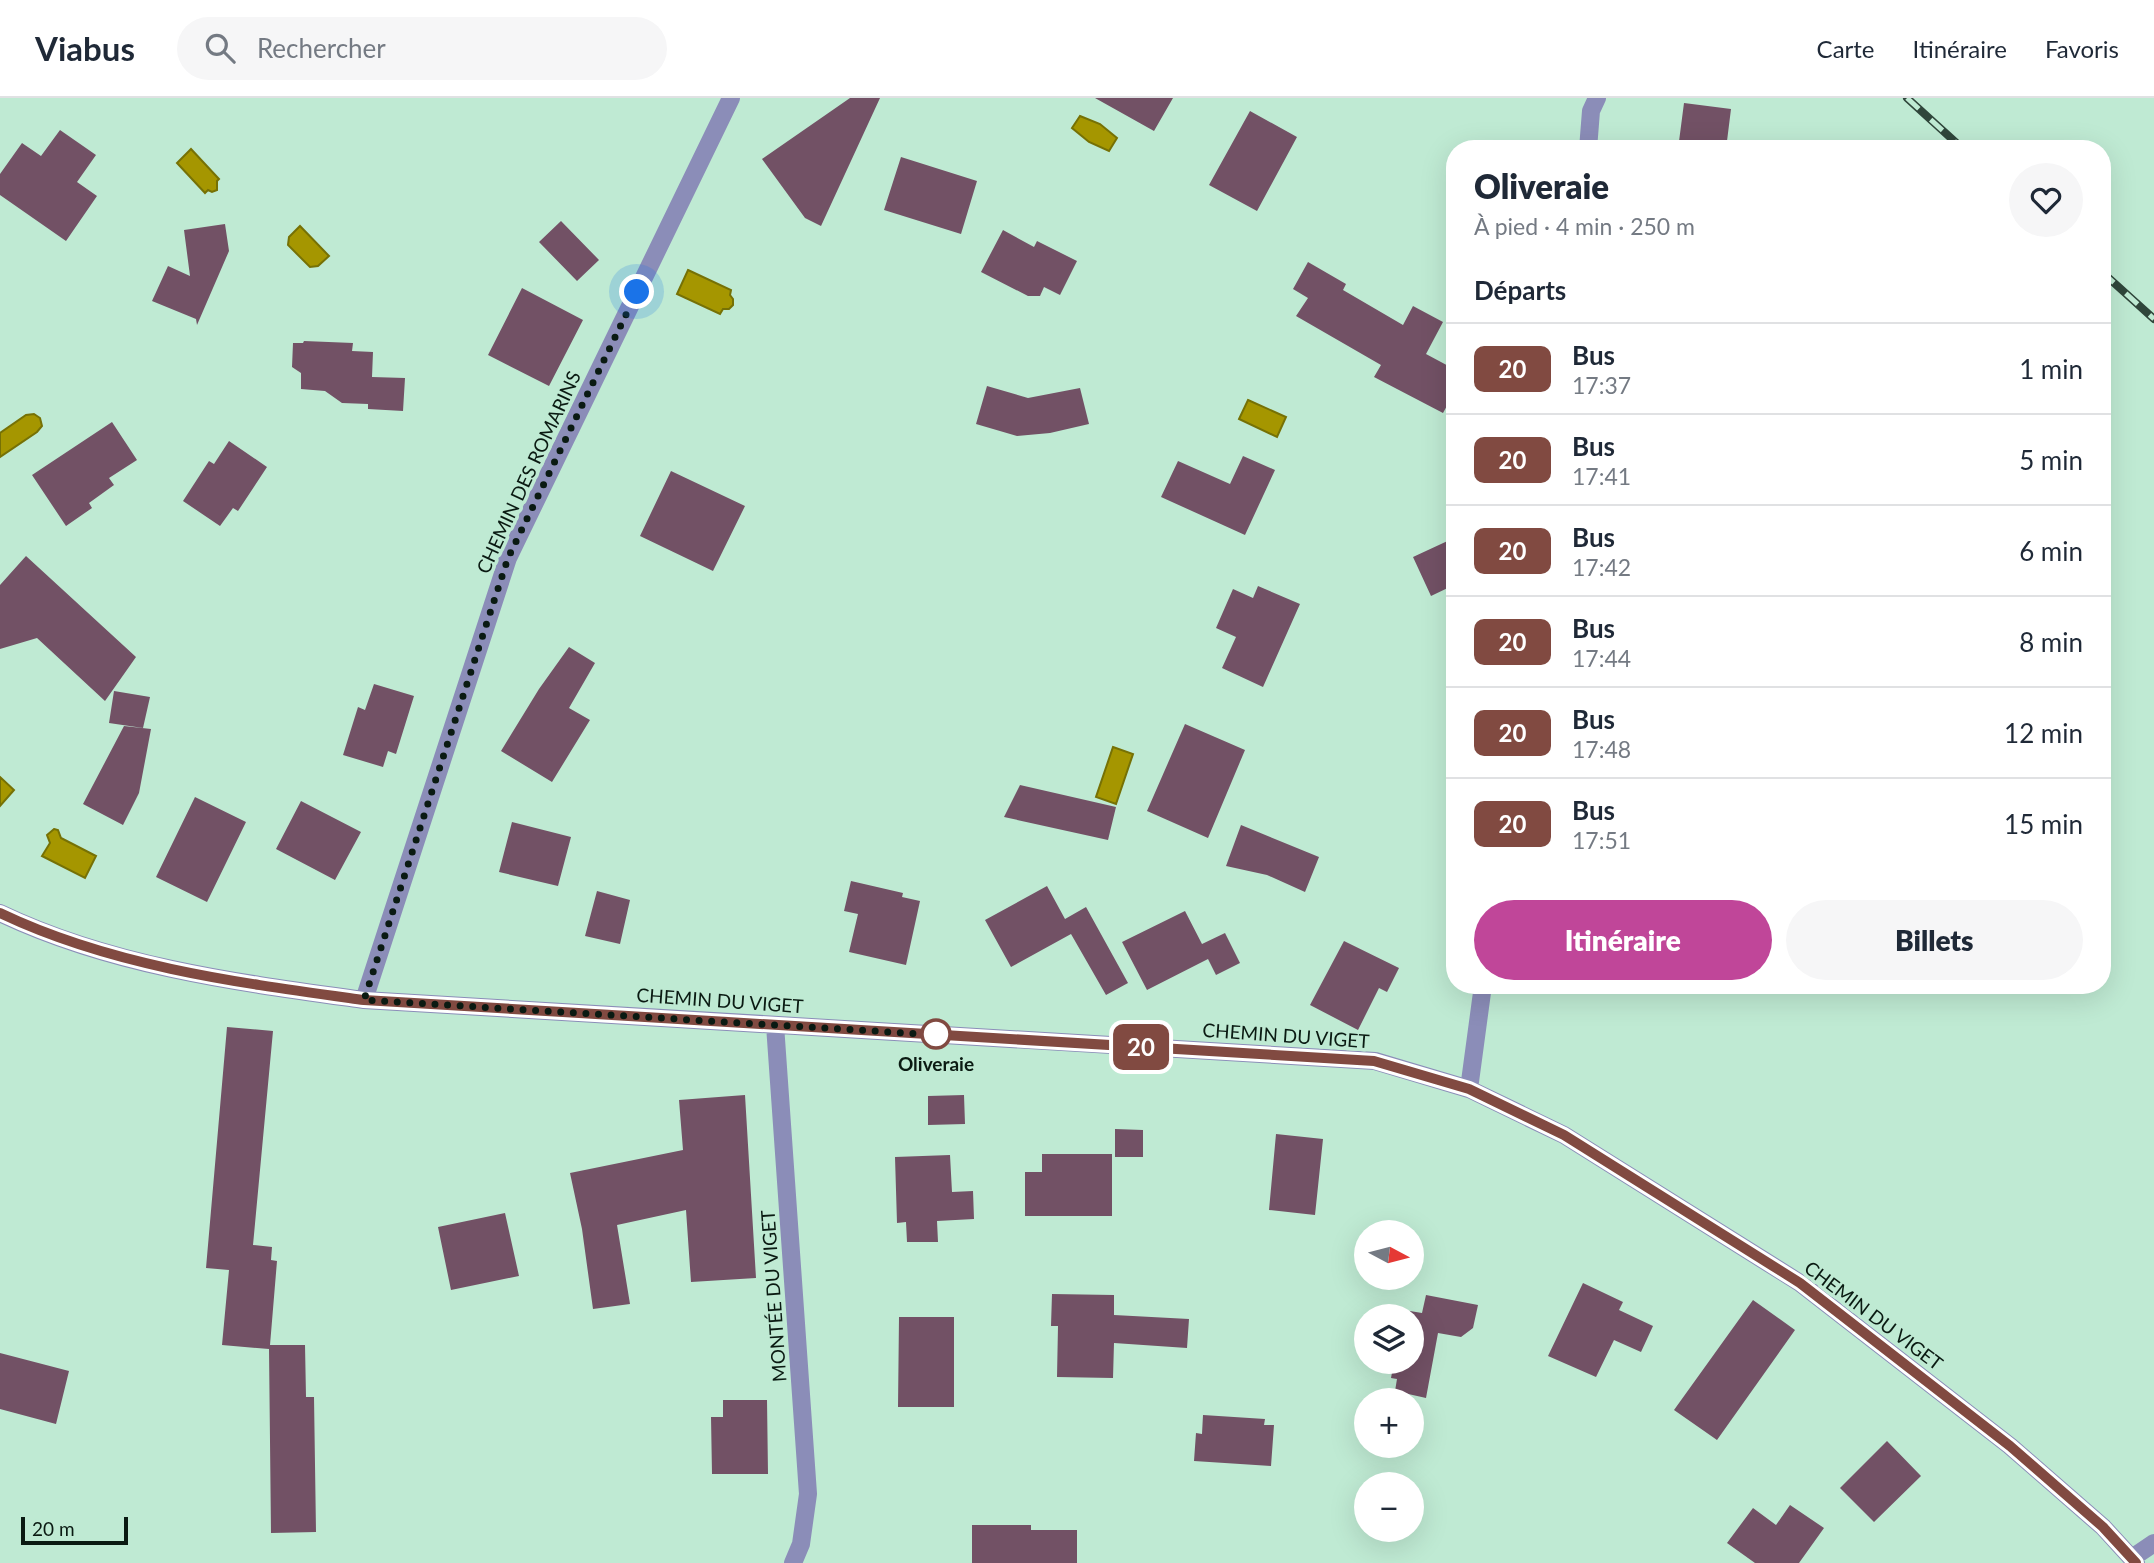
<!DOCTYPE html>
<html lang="fr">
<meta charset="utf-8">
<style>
body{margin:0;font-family:Lato,sans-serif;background:#f6f6f7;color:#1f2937;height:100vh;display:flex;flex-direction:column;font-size:26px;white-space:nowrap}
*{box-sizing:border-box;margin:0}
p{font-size:23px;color:#747a83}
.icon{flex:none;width:38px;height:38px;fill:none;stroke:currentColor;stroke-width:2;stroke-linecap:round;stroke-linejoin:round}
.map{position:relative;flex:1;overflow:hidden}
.side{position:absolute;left:1446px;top:42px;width:665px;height:854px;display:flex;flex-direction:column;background:#fff;border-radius:28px;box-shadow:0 7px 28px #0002}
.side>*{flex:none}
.badge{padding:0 14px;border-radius:10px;font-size:24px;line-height:46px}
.needle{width:46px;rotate:97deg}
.controls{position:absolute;left:1354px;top:1122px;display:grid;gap:14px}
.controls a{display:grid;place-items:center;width:70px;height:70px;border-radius:50%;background:#fff;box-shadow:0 7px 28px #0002;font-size:35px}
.scale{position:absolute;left:21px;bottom:18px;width:107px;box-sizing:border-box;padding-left:7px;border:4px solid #0a1a12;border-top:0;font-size:19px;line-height:24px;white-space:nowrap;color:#0a1a12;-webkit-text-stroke:5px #bfead3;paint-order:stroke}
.you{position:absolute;width:35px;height:35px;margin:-18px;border:5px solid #fff;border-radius:50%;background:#1a73e8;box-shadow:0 0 0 10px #1a73e833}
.map>.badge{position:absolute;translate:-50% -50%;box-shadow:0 0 0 4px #fff}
h2{padding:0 28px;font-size:26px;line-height:63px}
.round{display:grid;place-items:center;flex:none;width:74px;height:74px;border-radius:37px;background:#f6f6f7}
.head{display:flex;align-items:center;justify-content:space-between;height:119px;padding:0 28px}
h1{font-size:33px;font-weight:800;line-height:52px}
.primary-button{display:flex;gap:14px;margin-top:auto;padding:14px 28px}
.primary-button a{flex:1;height:80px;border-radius:42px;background:#c04699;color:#fff;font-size:28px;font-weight:800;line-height:80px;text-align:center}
.primary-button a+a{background:#f6f6f7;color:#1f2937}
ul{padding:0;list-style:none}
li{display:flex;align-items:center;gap:21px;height:91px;padding:0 28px;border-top:2px solid #e0e1e3}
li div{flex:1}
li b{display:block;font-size:26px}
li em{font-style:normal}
li .badge{min-width:77px;font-weight:700;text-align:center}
header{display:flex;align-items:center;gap:42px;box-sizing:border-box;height:98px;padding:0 35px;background:#fff;border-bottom:2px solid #e0e1e3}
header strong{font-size:33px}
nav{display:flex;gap:38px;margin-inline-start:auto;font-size:24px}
.search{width:490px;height:63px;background:#f6f6f7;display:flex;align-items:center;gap:18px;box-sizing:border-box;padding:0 24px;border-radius:38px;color:#747a83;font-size:26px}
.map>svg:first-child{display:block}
</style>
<header>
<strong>Viabus</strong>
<div class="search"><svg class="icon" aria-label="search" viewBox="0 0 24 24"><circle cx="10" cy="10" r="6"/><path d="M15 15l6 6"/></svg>Rechercher</div>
<nav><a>Carte</a><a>Itinéraire</a><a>Favoris</a></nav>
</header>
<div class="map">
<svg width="2154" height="1465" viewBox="0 0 2154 1465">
<rect width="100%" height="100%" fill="#bfead3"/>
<path fill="#a59600" stroke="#767105" stroke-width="2" d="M 1080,18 L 1100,26 L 1117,40 L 1109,53 L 1089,44 L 1072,30 Z
M 191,51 L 219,81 L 217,83 L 217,92 L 212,94 L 208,92 L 205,95 L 177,65 Z
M 300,128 L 329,158 L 318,168 L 310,169 L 288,147 L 289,139 Z
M 688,172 L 731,192 L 730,197 L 733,201 L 733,207 L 729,211 L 723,211 L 720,216 L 677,196 Z
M 1248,302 L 1286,319 L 1277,339 L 1239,321 Z
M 34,316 L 40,320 L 42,328 L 37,334 L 0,359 L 0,335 L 26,317 Z
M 1113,649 L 1133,656 L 1116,706 L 1096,699 Z
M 0,679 L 14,692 L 0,708 Z
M 54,731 L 58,732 L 61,740 L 96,758 L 85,780 L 42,758 L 50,745 L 47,737 Z"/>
<path fill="#725165" d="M 850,0 L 880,0 L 821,128 L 805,120 L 762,61 Z
M 1095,0 L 1173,0 L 1154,33 Z
M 1684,5 L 1731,11 L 1726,51 L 1678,51 Z
M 1250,13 L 1297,39 L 1257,113 L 1209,87 Z
M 60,32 L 96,57 L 77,84 L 97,98 L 66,143 L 0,97 L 0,76 L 22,45 L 41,58 Z
M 901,59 L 977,83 L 961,136 L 884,112 Z
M 561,123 L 599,162 L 577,183 L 539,144 Z
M 225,126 L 229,153 L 197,227 L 196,221 L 152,203 L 168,168 L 190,178 L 184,132 Z
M 1003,132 L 1034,149 L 1037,143 L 1077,163 L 1060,197 L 1044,189 L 1040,198 L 1028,198 L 981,174 Z
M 1308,164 L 1346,186 L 1343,192 L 1403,227 L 1413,208 L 1443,224 L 1426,256 L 1454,271 L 1454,307 L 1448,306 L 1443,315 L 1374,279 L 1381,267 L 1296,218 L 1308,200 L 1293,191 Z
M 522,190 L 583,222 L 549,288 L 488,257 Z
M 304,243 L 353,245 L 352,253 L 373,254 L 372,279 L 405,280 L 403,313 L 368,311 L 368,306 L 342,305 L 325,293 L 301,291 L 301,275 L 292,269 L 293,245 L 303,245 Z
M 987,288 L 1028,300 L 1080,290 L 1089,326 L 1050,335 L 1017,338 L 976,326 Z
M 112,324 L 137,362 L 109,380 L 114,387 L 89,405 L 92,410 L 66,428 L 32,377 Z
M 229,343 L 267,369 L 238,413 L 233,410 L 220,428 L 183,403 L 209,363 L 214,366 Z
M 1243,358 L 1275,372 L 1245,437 L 1161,399 L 1178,363 L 1230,386 Z
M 671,373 L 745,408 L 713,473 L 640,438 Z
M 1454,440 L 1454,487 L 1431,498 L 1413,459 Z
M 26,458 L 136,559 L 105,603 L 37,540 L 0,551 L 0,487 Z
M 1258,488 L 1300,506 L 1263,589 L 1222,570 L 1236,539 L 1216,530 L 1233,491 L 1253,500 Z
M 569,549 L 595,565 L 569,610 L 590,622 L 552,684 L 501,653 L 539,591 Z
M 374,586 L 414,598 L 396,656 L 388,653 L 383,669 L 343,657 L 358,609 L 365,612 Z
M 114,593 L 150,599 L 143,630 L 109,625 Z
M 1185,626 L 1245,652 L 1208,740 L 1147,713 Z
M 124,628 L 151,631 L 139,695 L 123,727 L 83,706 Z
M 1020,687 L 1116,709 L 1108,742 L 1004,719 Z
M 195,699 L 246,724 L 207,804 L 156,779 Z
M 301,703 L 361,734 L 335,782 L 276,751 Z
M 512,724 L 571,739 L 558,788 L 499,774 Z
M 1241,727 L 1319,759 L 1305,794 L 1267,777 L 1226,768 Z
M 851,783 L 903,795 L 902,799 L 920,803 L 906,867 L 849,854 L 858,816 L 844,813 Z
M 1047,788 L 1065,821 L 1086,809 L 1128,885 L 1106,897 L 1071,836 L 1011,869 L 985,822 Z
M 597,793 L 630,802 L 620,846 L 585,838 Z
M 1185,813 L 1202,846 L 1225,835 L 1240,865 L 1216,877 L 1208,861 L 1147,892 L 1122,844 Z
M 1344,843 L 1399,870 L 1387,894 L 1379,890 L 1358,932 L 1310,907 Z
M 227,929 L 273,933 L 253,1147 L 272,1149 L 271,1162 L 277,1163 L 270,1247 L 305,1247 L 306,1299 L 314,1299 L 316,1434 L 271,1435 L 269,1251 L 222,1247 L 229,1172 L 206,1170 Z
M 745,997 L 756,1180 L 691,1184 L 686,1112 L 617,1127 L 630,1206 L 593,1211 L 582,1131 L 570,1075 L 683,1052 L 679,1002 Z
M 964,997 L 965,1026 L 928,1027 L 928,998 Z
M 1115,1031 L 1143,1032 L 1143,1059 L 1115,1059 Z
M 1276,1036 L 1323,1041 L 1315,1117 L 1269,1112 Z
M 1042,1056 L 1112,1056 L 1112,1118 L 1025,1118 L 1025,1074 L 1042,1074 Z
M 950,1057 L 952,1094 L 973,1093 L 974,1121 L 937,1123 L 938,1144 L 907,1144 L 906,1124 L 897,1125 L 895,1059 Z
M 505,1115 L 519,1178 L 451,1192 L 438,1129 Z
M 1583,1185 L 1623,1204 L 1619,1212 L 1653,1228 L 1641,1254 L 1614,1242 L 1596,1279 L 1548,1258 Z
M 1052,1196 L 1114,1197 L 1114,1217 L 1189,1221 L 1187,1250 L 1114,1245 L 1113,1280 L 1057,1279 L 1058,1228 L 1051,1228 Z
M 1426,1197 L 1478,1207 L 1473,1230 L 1461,1239 L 1438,1235 L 1426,1300 L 1395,1293 L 1397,1281 L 1391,1280 L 1394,1264 L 1412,1264 L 1412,1218 L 1403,1218 L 1404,1212 L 1422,1215 Z
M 1753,1202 L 1795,1232 L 1717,1342 L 1674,1312 Z
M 899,1219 L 954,1219 L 954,1309 L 898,1309 Z
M 0,1255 L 69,1273 L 56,1326 L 0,1311 Z
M 723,1302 L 767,1302 L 768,1376 L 712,1376 L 711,1319 L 723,1319 Z
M 1203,1317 L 1265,1321 L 1264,1327 L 1274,1327 L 1271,1368 L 1194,1363 L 1196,1335 L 1202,1336 Z
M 1887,1343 L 1921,1378 L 1874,1424 L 1840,1390 Z
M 1790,1407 L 1824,1430 L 1799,1465 L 1755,1465 L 1727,1445 L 1753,1410 L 1776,1427 Z
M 972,1427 L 1031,1427 L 1031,1432 L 1077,1432 L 1077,1465 L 972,1465 Z"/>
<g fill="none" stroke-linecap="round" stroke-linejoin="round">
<path stroke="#8b8db8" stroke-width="18" d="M 1588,51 L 1591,13 L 1597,0
M 0,815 C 113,869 241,885 364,902 L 1375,963 L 1469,991 L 1564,1037 L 1800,1185 L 2010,1348 L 2103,1429 L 2136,1465
M 364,902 L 508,460 L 731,0
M 775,927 L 808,1396 L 801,1446 L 793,1465
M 1469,991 L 1483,887
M 2132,1460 L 2154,1445"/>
<defs>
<path id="rail" d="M 1907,0 L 1963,51
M 2102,174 L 2154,221"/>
</defs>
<use href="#rail" stroke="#30463b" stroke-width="8"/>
<use href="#rail" stroke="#bfead3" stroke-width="5" stroke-dasharray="16" stroke-linecap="butt"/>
</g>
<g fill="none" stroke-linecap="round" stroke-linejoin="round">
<defs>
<path id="line" d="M 0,815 C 113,869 241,885 364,902 L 1374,963 L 1469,991 L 1564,1037 L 1800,1185 L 2010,1348 L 2103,1429 L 2136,1465"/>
</defs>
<use href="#line" stroke="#fff" stroke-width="16"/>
<use href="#line" stroke="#814a41" stroke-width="10"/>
<path stroke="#0a1a12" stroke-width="7" stroke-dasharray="0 12.6" d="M 637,194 L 508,460 L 364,902 L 939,937 L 936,936"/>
</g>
<circle fill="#fff" stroke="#814a41" stroke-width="3.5" cx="936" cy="936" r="14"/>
<g text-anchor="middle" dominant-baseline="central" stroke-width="7" stroke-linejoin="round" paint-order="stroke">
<g font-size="19" fill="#0a1a12" stroke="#bfead3">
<text transform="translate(528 374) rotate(-65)">CHEMIN DES ROMARINS</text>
<text transform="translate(720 902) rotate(4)">CHEMIN DU VIGET</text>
<text transform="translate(1286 937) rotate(4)">CHEMIN DU VIGET</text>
<text transform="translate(773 1198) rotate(-94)">MONTÉE DU VIGET</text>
<text transform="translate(1874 1217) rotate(37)">CHEMIN DU VIGET</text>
</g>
<g font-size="19" font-weight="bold" fill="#0a1a12" stroke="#bfead3">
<text x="936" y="965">Oliveraie</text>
</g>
</g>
</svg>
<div class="controls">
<a><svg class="needle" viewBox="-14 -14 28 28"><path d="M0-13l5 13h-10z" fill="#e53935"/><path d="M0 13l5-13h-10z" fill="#747a83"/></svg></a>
<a><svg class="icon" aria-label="layers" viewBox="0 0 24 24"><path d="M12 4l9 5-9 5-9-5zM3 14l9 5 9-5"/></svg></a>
<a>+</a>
<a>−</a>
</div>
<div class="scale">20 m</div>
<div class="you" style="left:637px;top:194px"></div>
<b class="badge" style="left:1141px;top:949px;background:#814a41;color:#fff">20</b>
<section class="side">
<div class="head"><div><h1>Oliveraie</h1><p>À pied · 4 min · 250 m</p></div><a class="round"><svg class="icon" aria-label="heart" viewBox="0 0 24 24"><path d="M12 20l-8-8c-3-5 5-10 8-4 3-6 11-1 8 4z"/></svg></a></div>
<h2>Départs</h2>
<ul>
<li><span class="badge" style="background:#814a41;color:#fff">20</span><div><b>Bus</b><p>17:37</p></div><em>1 min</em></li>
<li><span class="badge" style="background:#814a41;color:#fff">20</span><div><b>Bus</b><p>17:41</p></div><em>5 min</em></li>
<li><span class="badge" style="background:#814a41;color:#fff">20</span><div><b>Bus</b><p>17:42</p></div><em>6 min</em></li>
<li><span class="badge" style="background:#814a41;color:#fff">20</span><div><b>Bus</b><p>17:44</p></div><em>8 min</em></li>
<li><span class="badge" style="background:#814a41;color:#fff">20</span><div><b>Bus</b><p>17:48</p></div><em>12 min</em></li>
<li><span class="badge" style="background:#814a41;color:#fff">20</span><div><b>Bus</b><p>17:51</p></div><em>15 min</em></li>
</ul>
<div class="primary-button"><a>Itinéraire</a><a>Billets</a></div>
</section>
</div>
